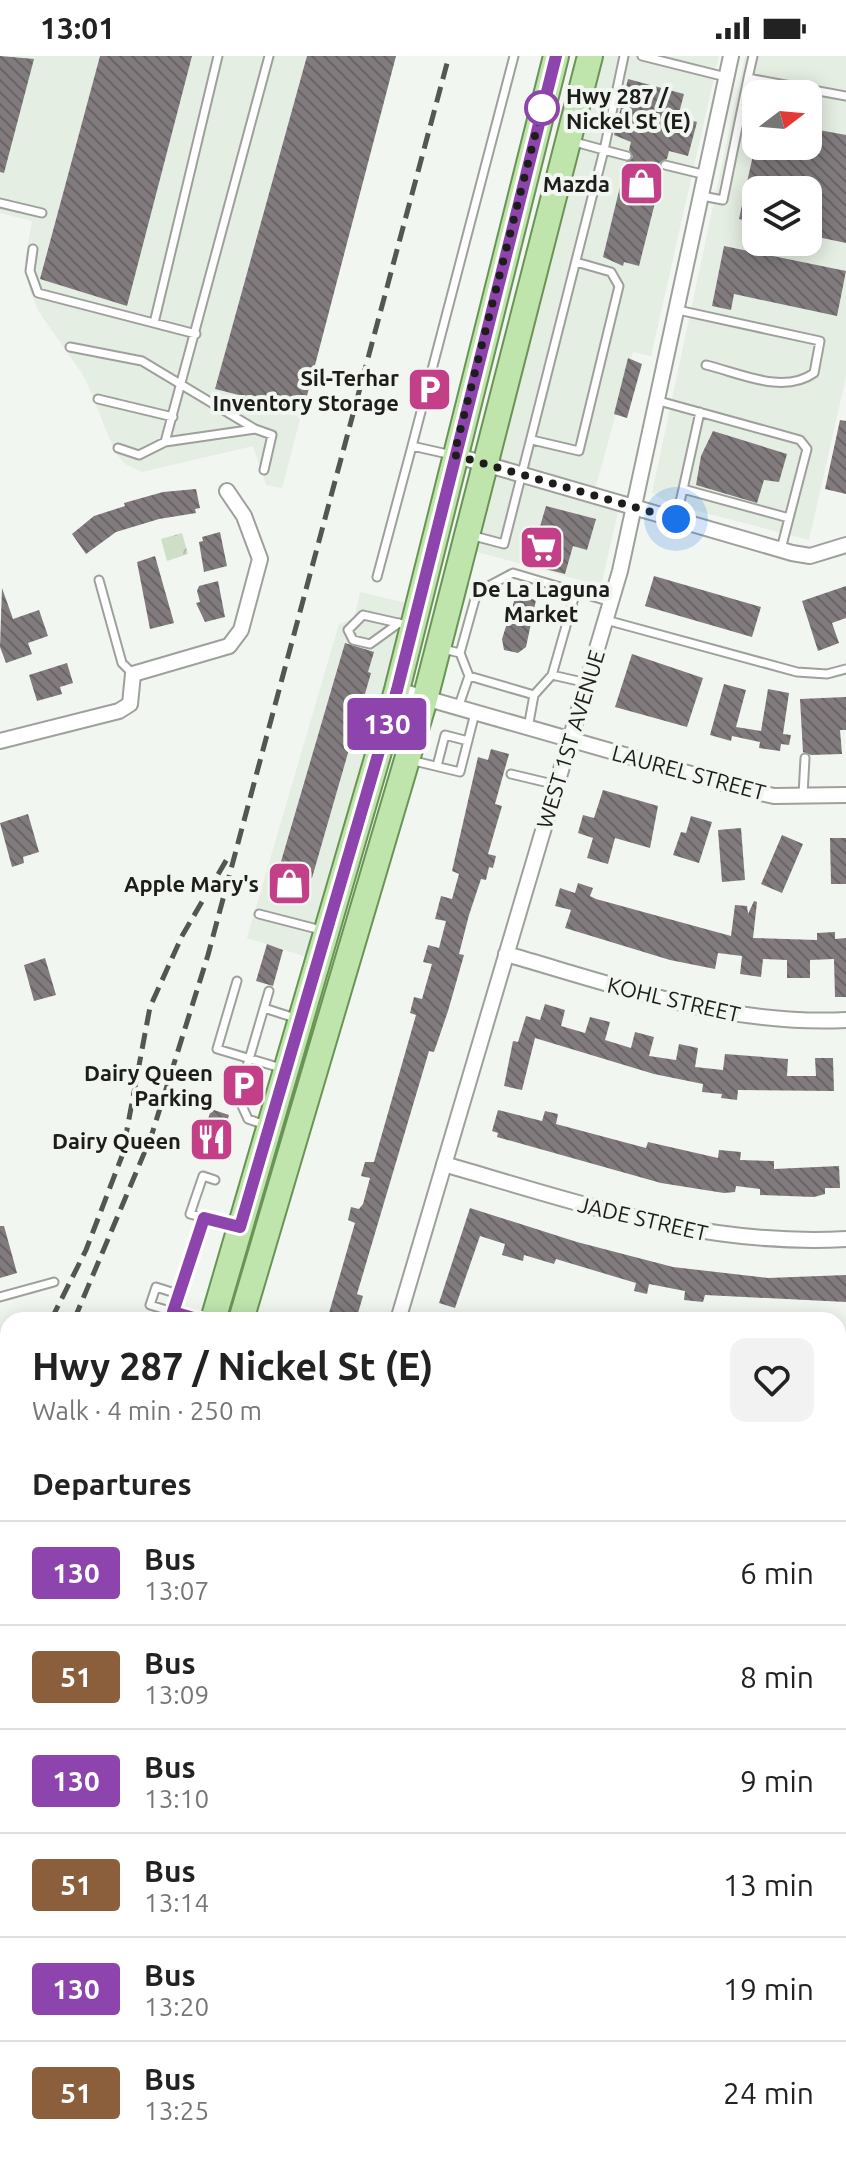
<!DOCTYPE html>
<meta charset="utf-8">
<style>
body{margin:0;font-family:Ubuntu,sans-serif;background:#f2f2f2;color:#222;height:100vh;display:flex;flex-direction:column;font-size:30px;white-space:nowrap}
*{box-sizing:border-box;margin:0}
p{font-size:26px;color:#767676}
.icon{flex:none;width:44px;height:44px;fill:none;stroke:currentColor;stroke-width:2;stroke-linecap:round;stroke-linejoin:round}
.map{position:relative;flex:1;overflow:hidden}
.details{position:absolute;left:0px;top:1256px;width:846px;height:848px;display:flex;flex-direction:column;background:#fff;border-radius:24px 24px 0 0;box-shadow:0 4px 20px #0003}
.details>*{flex:none}
.badge{padding:0 16px;border-radius:6px;font-size:28px;line-height:52px}
.needle{width:52px;rotate:74deg}
.fabs{position:absolute;left:742px;top:24px;display:grid;gap:16px}
.fabs a{display:grid;place-items:center;width:80px;height:80px;border-radius:16px;background:#fff;box-shadow:0 4px 20px #0003;font-size:40px}
.you{position:absolute;width:40px;height:40px;margin:-20px;border:6px solid #fff;border-radius:50%;background:#1a73e8;box-shadow:0 0 0 12px #1a73e833}
.map>.badge{position:absolute;translate:-50% -50%;box-shadow:0 0 0 4px #fff}
h2{padding:0 32px;font-size:30px;line-height:72px}
.round{display:grid;place-items:center;flex:none;width:84px;height:84px;border-radius:16px;background:#f2f2f2}
.headline{display:flex;align-items:center;justify-content:space-between;height:136px;padding:0 32px}
h1{font-size:38px;font-weight:700;line-height:60px}
ul{padding:0;list-style:none}
li{display:flex;align-items:center;gap:24px;height:104px;padding:0 32px;border-top:2px solid #e0e0e0}
li div{flex:1}
li b{display:block;font-size:30px}
li em{font-style:normal}
li .badge{min-width:88px;font-weight:700;text-align:center}
.status{display:flex;justify-content:space-between;align-items:center;height:56px;padding:0 40px;background:#fff;direction:ltr}
.status svg{height:22px;fill:currentColor}
.map>svg:first-child{display:block}
</style>
<div class="status"><b>13:01</b><svg viewBox="0 0 49 12"><path d="M0 12V9h3v3zM5 12V6h3v6zM10 12V3h3v9zM15 12V0h3v12zM26 1h20v11H26zM47 4h2v5h-2z"/></svg></div>
<div class="map">
<svg width="846" height="2104" viewBox="0 0 846 2104">
<defs>
<pattern id="park-crowns" width="20" height="18" patternUnits="userSpaceOnUse" patternTransform="scale(2)"><rect width="20" height="18" fill="#cedec7"/><path d="M2 6a3 3 0 1 1 6 0M12 15a3 3 0 1 1 6 0" fill="none" stroke="#b0beaa"/></pattern>
<pattern id="building-back-hatch" width="6" height="6" patternUnits="userSpaceOnUse" patternTransform="scale(2)"><rect width="6" height="6" fill="#817b7d"/><path d="M-1 5l2 2M0 0l6 6M5-1l2 2" fill="none" stroke="#696466"/></pattern>
</defs>
<rect width="100%" height="100%" fill="#f2f6f1"/>
<path fill="#e5eee2" fill-rule="evenodd" d="M 0,0 L 396,0 L 282,432 L 266,429 L 253,390 L 142,416 L 125,408 L 115,396 L 85,322 L 39,256 L 30,235 L 25,203 L 32,165 L 0,157 Z
M 603,0 L 719,0 L 651,300 L 633,296 L 591,448 L 618,456 L 601,530 L 474,495 Z
M 745,0 L 846,0 L 846,321 L 809,484 L 671,448 L 652,437 ZM 756,38 L 808,38 L 808,90 L 756,90 ZM 756,134 L 808,134 L 808,186 L 756,186 Z
M 360,536 L 406,547 L 371,685 L 309,902 L 247,882 L 339,568 L 354,562 Z"/>
<path fill="url(#park-crowns)" d="M 182,477 L 188,498 L 167,505 L 161,483 Z"/>
<path fill="url(#building-back-hatch)" d="M 0,0 L 34,3 L 4,117 L 0,116 Z
M 100,0 L 192,0 L 127,250 L 40,223 Z
M 307,0 L 396,0 L 303,355 L 215,333 Z
M 628,23 L 684,38 L 678,61 L 697,66 L 688,100 L 669,95 L 667,103 L 659,107 L 663,115 L 639,210 L 624,206 L 623,210 L 603,201 L 626,106 L 633,101 L 629,94 L 631,86 L 614,79 Z
M 808,72 L 846,79 L 846,187 L 808,179 L 808,134 L 756,134 L 756,167 L 739,163 L 755,90 L 808,90 Z
M 724,190 L 846,215 L 837,260 L 734,238 L 731,254 L 712,250 Z
M 628,302 L 642,308 L 627,362 L 614,358 Z
M 840,364 L 846,365 L 846,438 L 825,433 Z
M 713,375 L 787,398 L 779,426 L 764,424 L 757,447 L 696,429 L 701,400 Z
M 196,433 L 200,452 L 195,453 L 196,457 L 159,463 L 116,476 L 86,498 L 72,478 L 94,460 L 125,450 L 124,447 L 163,436 Z
M 546,450 L 596,463 L 587,494 L 573,490 L 565,518 L 534,510 L 530,505 Z
M 220,476 L 227,510 L 204,516 L 199,486 L 203,485 L 202,481 Z
M 155,500 L 174,567 L 150,573 L 137,506 Z
M 654,520 L 761,551 L 752,581 L 645,550 Z
M 218,525 L 225,561 L 205,566 L 196,547 L 200,546 L 197,535 L 199,530 Z
M 846,530 L 846,562 L 832,567 L 839,587 L 818,595 L 802,545 Z
M 2,532 L 13,563 L 39,554 L 48,580 L 28,587 L 32,598 L 6,607 L 0,591 Z
M 516,539 L 536,544 L 526,591 L 518,597 L 504,594 L 502,583 Z
M 345,587 L 374,596 L 368,616 L 371,617 L 312,822 L 307,821 L 301,841 L 273,833 Z
M 632,598 L 703,622 L 687,671 L 615,651 Z
M 67,607 L 73,627 L 60,631 L 62,638 L 37,645 L 29,619 Z
M 724,628 L 746,634 L 736,671 L 761,675 L 768,633 L 789,637 L 783,678 L 791,679 L 789,689 L 781,688 L 780,695 L 759,692 L 760,686 L 732,680 L 731,685 L 710,679 Z
M 846,641 L 846,674 L 840,674 L 842,698 L 811,699 L 803,696 L 800,643 Z
M 491,693 L 509,698 L 495,748 L 502,750 L 488,798 L 496,800 L 493,812 L 489,811 L 486,824 L 481,823 L 469,859 L 459,898 L 464,899 L 448,955 L 434,996 L 429,995 L 357,1238 L 363,1240 L 356,1264 L 327,1264 L 355,1167 L 348,1164 L 351,1151 L 359,1153 L 363,1148 L 370,1122 L 361,1120 L 365,1106 L 374,1106 L 416,959 L 410,957 L 414,941 L 422,943 L 432,908 L 423,906 L 428,889 L 439,892 L 446,865 L 435,863 L 441,840 L 452,843 L 459,818 L 452,815 L 478,701 L 488,704 Z
M 603,734 L 658,750 L 650,792 L 615,782 L 608,808 L 587,802 L 593,782 L 578,777 L 583,759 L 594,762 Z
M 28,758 L 39,796 L 23,801 L 24,807 L 12,811 L 0,767 Z
M 691,760 L 712,766 L 699,807 L 673,799 L 681,776 L 686,777 Z
M 741,772 L 745,824 L 722,826 L 718,774 Z
M 782,779 L 803,788 L 782,837 L 761,828 Z
M 830,782 L 846,782 L 846,828 L 831,828 Z
M 578,827 L 593,832 L 590,840 L 596,843 L 731,880 L 735,849 L 747,850 L 748,858 L 754,845 L 757,846 L 753,882 L 817,884 L 817,877 L 835,876 L 835,883 L 846,882 L 846,941 L 835,941 L 834,903 L 810,904 L 810,922 L 787,922 L 787,904 L 763,903 L 761,921 L 740,918 L 742,900 L 718,897 L 715,913 L 670,904 L 565,872 L 571,854 L 555,850 L 560,832 L 575,837 Z
M 267,888 L 283,894 L 273,930 L 256,925 Z
M 45,902 L 56,939 L 34,945 L 24,909 Z
M 545,948 L 565,954 L 561,970 L 585,977 L 590,961 L 610,966 L 605,984 L 631,992 L 635,976 L 654,981 L 649,1000 L 676,1004 L 679,988 L 698,992 L 695,1011 L 723,1014 L 725,998 L 788,1003 L 787,1020 L 816,1020 L 815,1002 L 833,1002 L 834,1035 L 738,1034 L 737,1044 L 721,1042 L 722,1038 L 702,1036 L 703,1028 L 654,1018 L 535,982 L 522,1034 L 504,1030 L 513,985 L 518,986 L 526,960 L 540,964 Z
M 211,1053 L 229,1059 L 217,1100 L 199,1095 Z
M 498,1054 L 542,1065 L 545,1055 L 558,1058 L 556,1068 L 646,1092 L 648,1086 L 718,1102 L 719,1094 L 741,1096 L 740,1104 L 774,1105 L 774,1113 L 839,1110 L 840,1132 L 825,1132 L 825,1138 L 814,1141 L 760,1139 L 760,1133 L 736,1130 L 735,1136 L 724,1137 L 661,1127 L 497,1081 L 498,1077 L 492,1075 Z
M 470,1152 L 577,1186 L 673,1211 L 768,1222 L 846,1219 L 846,1246 L 705,1239 L 703,1246 L 684,1244 L 685,1235 L 649,1228 L 647,1238 L 634,1235 L 636,1227 L 556,1203 L 554,1208 L 524,1199 L 523,1205 L 502,1199 L 505,1188 L 480,1180 L 455,1252 L 439,1247 Z
M 0,1170 L 4,1170 L 17,1217 L 0,1222 Z"/>
<g fill="none" stroke-linecap="round" stroke-linejoin="round">
<defs>
<path id="lane" d="M 642,0 L 726,21
M 753,0 L 748,22 L 846,40
M 571,85 L 604,94 L 624,0
M 665,109 L 706,119
M 702,140 L 723,144 L 748,22
M 0,147 L 42,157
M 33,193 L 30,215 L 38,237 L 196,278
M 678,254 L 820,285 L 814,317 C 783,339 740,317 706,309
M 154,267 L 218,0
M 70,291 L 142,305 L 255,373 L 165,386 L 269,0
M 98,343 L 173,361
M 659,345 L 800,384 L 807,393 L 781,493
M 700,356 L 683,433 L 789,462
M 255,373 L 272,379 L 264,414
M 532,384 L 579,395 L 619,230 L 611,216 L 576,206
M 118,392 L 139,399 L 165,386
M 452,399 L 412,390 L 514,0
M 676,463 L 683,433
M 470,479 L 504,488 L 604,94 L 627,100
M 377,521 L 412,390
M 99,524 L 122,607 L 133,618
M 606,564 L 797,616 L 827,618 L 846,613
M 399,567 L 370,588 L 353,584 L 348,574 L 363,559 L 407,569
M 443,593 L 460,597 L 469,620 L 534,639
M 460,597 L 477,536 L 513,517 L 611,546
M 552,619 L 576,535
M 458,652 L 469,620
M 528,672 L 534,639 L 552,619 L 587,627
M 410,704 L 460,716 L 475,657
M 437,710 L 445,679 L 468,685
M 511,718 L 557,729
M 803,739 L 805,702
M 259,858 L 321,874
M 237,925 L 217,993 L 281,1012
M 264,952 L 269,935
M 265,1069 L 248,1063 L 238,1041 L 264,952 L 295,962
M 215,1124 L 203,1120 L 190,1158 L 234,1170
M 0,1241 L 54,1226
M 173,1256 L 150,1249 L 156,1231 L 178,1238
M 200,1264 L 173,1256 L 204,1162
M 0,1500 L 8,1480
M 0,1585 L 8,1583
M 0,1713 L 8,1711
M 0,1763 L 8,1761"/>
<path id="street" d="M 454,399 L 792,497 L 810,500 L 846,489
M 397,634 L 747,734 L 774,740 L 846,739
M 0,685 L 119,655 L 130,648 L 133,618 L 229,590 L 241,574 L 260,503 L 244,460 L 227,435
M 506,898 C 618,930 728,970 846,964
M 444,1108 C 578,1147 705,1191 846,1183
M 398,1264 L 620,515 L 731,0
M 838,1404 L 846,1404
M 838,1657 L 846,1655
M 0,1669 L 8,1697
M 838,1704 L 846,1732
M 838,1886 L 846,1884
M 293,2096 L 296,2104"/>
<path id="primary" d="M 213,1264 L 397,634 L 556,0
M 241,1264 L 425,643 L 590,0
M 117,2096 L 119,2104
M 144,2096 L 146,2104"/>
</defs>
<use href="#lane" stroke="#9da09b" stroke-width="11"/>
<use href="#street" stroke="#9da09b" stroke-width="18"/>
<use href="#primary" stroke="#6a9456" stroke-width="28"/>
<path stroke="#8a8d89" stroke-width="3" stroke-dasharray="4 6" stroke-linecap="butt" d="M 749,86 L 756,56"/>
<use href="#lane" stroke="#fff" stroke-width="7"/>
<use href="#street" stroke="#fff" stroke-width="14"/>
<use href="#primary" stroke="#bfe5ad" stroke-width="24"/>
<path stroke="#545653" stroke-width="5" stroke-dasharray="16 8" stroke-linecap="butt" d="M 51,1264 L 86,1194 L 122,1100 L 150,951 L 182,880 L 227,803
M 74,1264 L 151,1081 L 208,899 L 449,0
M 0,1368 L 8,1351
M 0,1407 L 8,1395"/>
</g>
<g fill="none" stroke-linecap="round" stroke-linejoin="round">
<defs>
<path id="line" d="M 200,1264 L 173,1256 L 204,1162 L 240,1171 L 397,634 L 556,0"/>
</defs>
<use href="#line" stroke="#fff" stroke-width="18"/>
<use href="#line" stroke="#8e44ad" stroke-width="12"/>
<path stroke="#1d1e1c" stroke-width="8" stroke-dasharray="0 14.4" d="M 542,52 L 454,399 L 676,463"/>
</g>
<defs>
<symbol id="shop-square" viewBox="-11 -11 22 22"><rect x="-9" y="-9" width="18" height="18" rx="4" fill="#c34088" stroke="#f2f6f1"/><path d="M-5-2.5h2.3a2.7 3.5 0 0 1 5.4 0H5L5.5 6h-11ZM-1.5-2.5h3a1.5 2.3 0 0 0-3 0Z" fill="#fff"/></symbol>
<symbol id="parking-square" viewBox="-11 -11 22 22"><rect x="-9" y="-9" width="18" height="18" rx="4" fill="#c34088" stroke="#f2f6f1"/><path d="M-3.5-5.5H1a3.5 3.5 0 0 1 0 7H-1V5.5H-3.5ZM-1-3.4V-.6H.8a1.4 1.4 0 0 0 0-2.8Z" fill="#fff"/></symbol>
<symbol id="supermarket-square" viewBox="-11 -11 22 22"><rect x="-9" y="-9" width="18" height="18" rx="4" fill="#c34088" stroke="#f2f6f1"/><path d="M-6-5.5h2.5l.6 2H6L4.5 2H-2.5L-4.4-4H-6ZM-1.5 3.2a1.3 1.3 0 1 0 .1 0ZM3 3.2a1.3 1.3 0 1 0 .1 0Z" fill="#fff"/></symbol>
<symbol id="restaurant-square" viewBox="-11 -11 22 22"><rect x="-9" y="-9" width="18" height="18" rx="4" fill="#c34088" stroke="#f2f6f1"/><path d="M-5-6h1v4h1v-4h1v4h1v-4h1v5L-1.5 .5V6h-2V.5L-5-1ZM5-6V6H3V1.5H1.5Q1.5-4 5-6Z" fill="#fff"/></symbol>
</defs>
<g fill-rule="evenodd">
<use href="#shop-square" x="616" y="102" width="51" height="51"/>
<use href="#parking-square" x="404" y="308" width="51" height="51"/>
<use href="#supermarket-square" x="516" y="466" width="51" height="51"/>
<use href="#shop-square" x="264" y="802" width="51" height="51"/>
<use href="#parking-square" x="218" y="1004" width="51" height="51"/>
<use href="#restaurant-square" x="186" y="1058" width="51" height="51"/>
</g>
<circle fill="#fff" stroke="#8e44ad" stroke-width="4" cx="542" cy="52" r="16"/>
<g text-anchor="middle" dominant-baseline="central" stroke-width="8" stroke-linejoin="round" paint-order="stroke">
<g font-size="22" font-weight="bold" fill="#1d1e1c" stroke="#f2f6f1" text-anchor="start">
<text x="566" y="39">Hwy 287 /<tspan x="566" dy="25">Nickel St (E)</tspan></text>
</g>
<g font-size="22" font-weight="bold" fill="#1d1e1c" stroke="#f2f6f1" text-anchor="end">
<text x="610" y="127">Mazda</text>
<text x="399" y="321">Sil-Terhar<tspan x="399" dy="25">Inventory Storage</tspan></text>
<text x="541" y="532" text-anchor="middle">De La Laguna<tspan x="541" dy="25">Market</tspan></text>
<text x="259" y="827">Apple Mary's</text>
<text x="213" y="1016">Dairy Queen<tspan x="213" dy="25">Parking</tspan></text>
<text x="181" y="1084">Dairy Queen</text>
</g>
<g font-size="22" fill="#1d1e1c" stroke="#f2f6f1">
<text transform="translate(570 683) rotate(-73)">WEST 1ST AVENUE</text>
<text transform="translate(689 716) rotate(15)">LAUREL STREET</text>
<text transform="translate(674 943) rotate(13)">KOHL STREET</text>
<text transform="translate(643 1162) rotate(13)">JADE STREET</text>
</g>
</g>
</svg>
<div class="fabs">
<a><svg class="needle" viewBox="-14 -14 28 28"><path d="M0-13l5 13h-10z" fill="#e53935"/><path d="M0 13l5-13h-10z" fill="#767676"/></svg></a>
<a><svg class="icon" aria-label="layers" viewBox="0 0 24 24"><path d="M12 4l9 5-9 5-9-5zM3 14l9 5 9-5"/></svg></a>
</div>
<div class="you" style="left:676px;top:463px"></div>
<b class="badge" style="left:387px;top:668px;background:#8e44ad;color:#fff">130</b>
<section class="details">
<div class="headline"><div><h1>Hwy 287 / Nickel St (E)</h1><p>Walk · 4 min · 250 m</p></div><a class="round"><svg class="icon" aria-label="heart" viewBox="0 0 24 24"><path d="M12 20l-8-8c-3-5 5-10 8-4 3-6 11-1 8 4z"/></svg></a></div>
<h2>Departures</h2>
<ul>
<li><span class="badge" style="background:#8e44ad;color:#fff">130</span><div><b>Bus</b><p>13:07</p></div><em>6 min</em></li>
<li><span class="badge" style="background:#8b5e3c;color:#fff">51</span><div><b>Bus</b><p>13:09</p></div><em>8 min</em></li>
<li><span class="badge" style="background:#8e44ad;color:#fff">130</span><div><b>Bus</b><p>13:10</p></div><em>9 min</em></li>
<li><span class="badge" style="background:#8b5e3c;color:#fff">51</span><div><b>Bus</b><p>13:14</p></div><em>13 min</em></li>
<li><span class="badge" style="background:#8e44ad;color:#fff">130</span><div><b>Bus</b><p>13:20</p></div><em>19 min</em></li>
<li><span class="badge" style="background:#8b5e3c;color:#fff">51</span><div><b>Bus</b><p>13:25</p></div><em>24 min</em></li>
</ul>
</section>
</div>
